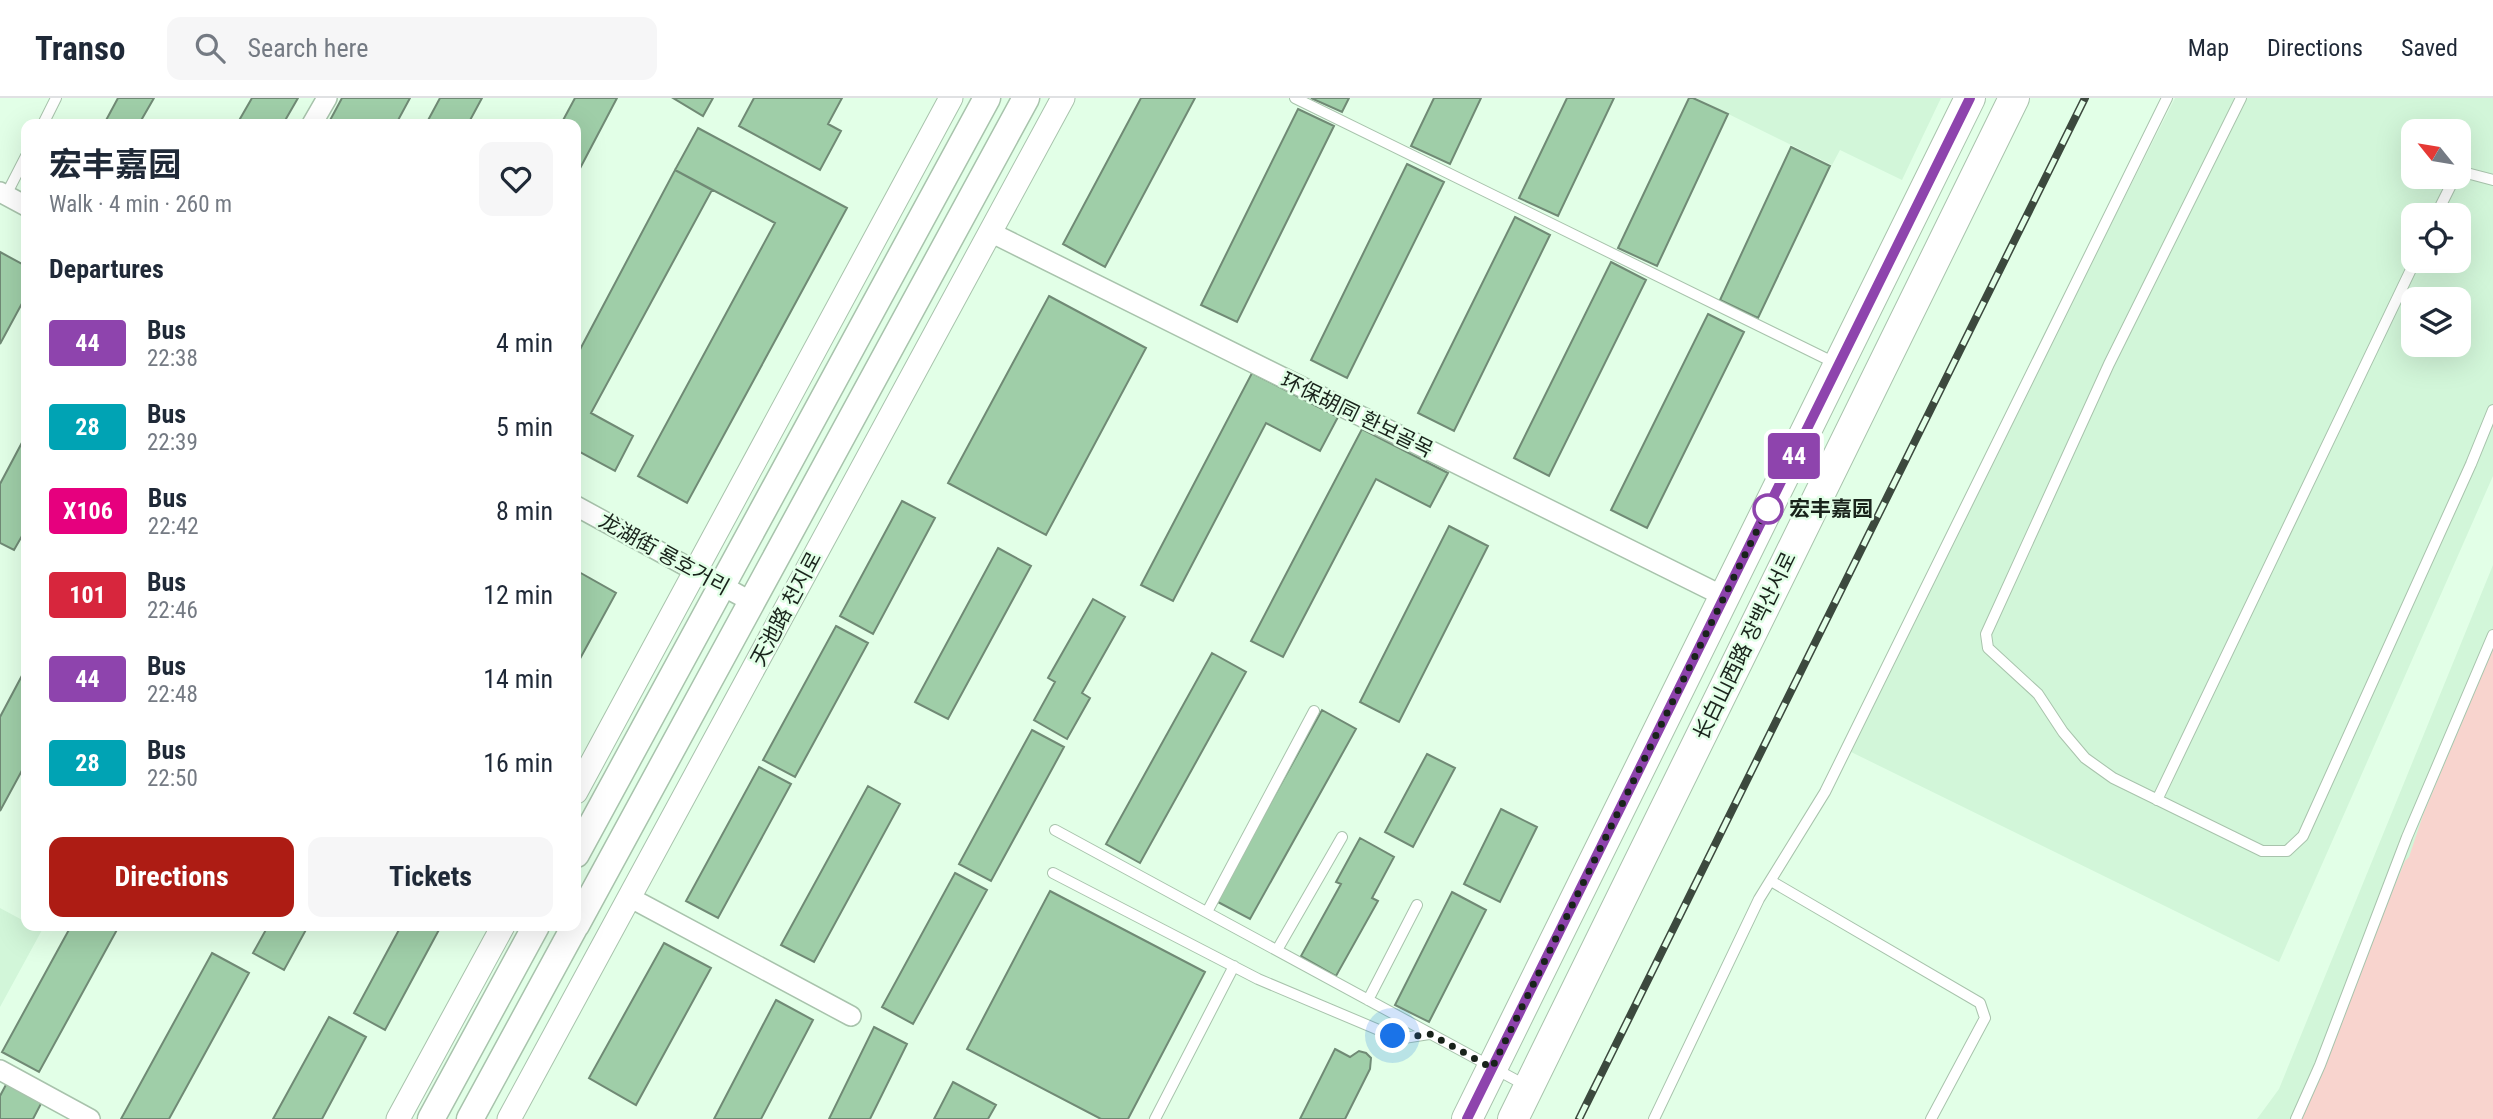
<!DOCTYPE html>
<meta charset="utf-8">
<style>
body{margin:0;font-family:"Roboto Condensed","Noto Sans SC","Noto Sans KR",sans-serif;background:#f6f6f7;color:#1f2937;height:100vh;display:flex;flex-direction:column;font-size:26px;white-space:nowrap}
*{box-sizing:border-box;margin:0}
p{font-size:23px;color:#747a83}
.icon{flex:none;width:38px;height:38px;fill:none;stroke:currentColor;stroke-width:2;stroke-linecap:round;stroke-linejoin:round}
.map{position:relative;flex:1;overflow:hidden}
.sheet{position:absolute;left:21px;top:21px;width:560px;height:812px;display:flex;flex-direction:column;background:#fff;border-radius:14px;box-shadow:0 7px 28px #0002}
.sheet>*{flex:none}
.badge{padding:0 14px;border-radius:5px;font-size:24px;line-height:46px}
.needle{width:46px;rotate:300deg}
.buttons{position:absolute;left:2401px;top:21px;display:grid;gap:14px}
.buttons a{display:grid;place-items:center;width:70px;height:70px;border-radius:14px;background:#fff;box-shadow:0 7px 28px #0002;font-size:35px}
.you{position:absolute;width:35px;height:35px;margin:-18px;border:5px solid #fff;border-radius:50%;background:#1a73e8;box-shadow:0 0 0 10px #1a73e833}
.map>.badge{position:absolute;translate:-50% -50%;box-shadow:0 0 0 4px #fff}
h2{padding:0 28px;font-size:26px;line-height:63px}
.round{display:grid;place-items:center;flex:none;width:74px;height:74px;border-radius:14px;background:#f6f6f7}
.summary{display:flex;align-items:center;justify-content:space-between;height:119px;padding:0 28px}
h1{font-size:33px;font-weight:700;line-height:52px}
.action{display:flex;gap:14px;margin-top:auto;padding:14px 28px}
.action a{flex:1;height:80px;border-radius:14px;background:#ad1c14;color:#fff;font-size:28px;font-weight:700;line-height:80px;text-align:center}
.action a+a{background:#f6f6f7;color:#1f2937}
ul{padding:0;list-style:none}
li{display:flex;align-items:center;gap:21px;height:84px;padding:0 28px}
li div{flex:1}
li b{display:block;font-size:26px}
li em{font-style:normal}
li .badge{min-width:77px;font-weight:700;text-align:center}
header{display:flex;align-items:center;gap:42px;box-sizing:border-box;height:98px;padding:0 35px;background:#fff;border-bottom:2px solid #e0e1e3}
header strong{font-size:33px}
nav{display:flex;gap:38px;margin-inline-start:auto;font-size:24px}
.search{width:490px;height:63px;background:#f6f6f7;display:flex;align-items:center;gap:18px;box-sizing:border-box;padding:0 24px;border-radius:14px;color:#747a83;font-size:26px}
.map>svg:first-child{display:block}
</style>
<header>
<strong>Transo</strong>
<div class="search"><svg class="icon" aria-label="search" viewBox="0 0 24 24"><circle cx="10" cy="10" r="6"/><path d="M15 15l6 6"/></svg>Search here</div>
<nav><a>Map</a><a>Directions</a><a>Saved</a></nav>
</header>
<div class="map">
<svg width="2493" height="1021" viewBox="0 0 2493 1021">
<rect width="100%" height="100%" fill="#e2ffe7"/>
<path fill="#d2f6d9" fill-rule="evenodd" d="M 1696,0 L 1941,0 L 1902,82 L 1840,52 L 1832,67 Z
M 2175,0 L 2493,0 L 2493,378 L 2279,864 L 1845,651 ZM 2413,33 L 2459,33 L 2459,79 L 2413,79 ZM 2413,117 L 2459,117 L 2459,163 L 2413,163 ZM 2413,201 L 2459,201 L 2459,247 L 2413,247 Z
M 2493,467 L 2493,1021 L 2257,1021 L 2279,991 Z
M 0,810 L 26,824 L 26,828 L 34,828 L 42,832 L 0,909 Z"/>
<path fill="#f8d4ce" d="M 2493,551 L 2493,1021 L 2298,1021 L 2405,763 L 2409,759 L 2423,717 Z"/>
<path fill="#9fcea8" stroke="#708a75" stroke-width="2" d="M 118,0 L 154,0 L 139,26 L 104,26 Z
M 252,0 L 298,0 L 283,26 L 237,26 Z
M 342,0 L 410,0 L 396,26 L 328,26 Z
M 440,0 L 482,0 L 468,26 L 426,26 Z
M 575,0 L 617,0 L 576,78 L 576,26 L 561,26 Z
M 673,0 L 713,0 L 703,18 Z
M 754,0 L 842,0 L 828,26 L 841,33 L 820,72 L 739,28 Z
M 1141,0 L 1195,0 L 1105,169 L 1063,146 Z
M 1311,0 L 1349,0 L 1342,14 Z
M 1434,0 L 1481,0 L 1450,66 L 1411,48 Z
M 1567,0 L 1614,0 L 1558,118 L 1519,100 Z
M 1689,0 L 1693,0 L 1728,16 L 1657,168 L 1618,150 Z
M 1298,11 L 1334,28 L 1237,224 L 1201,207 Z
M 698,30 L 847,110 L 687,405 L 638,378 L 775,125 L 675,72 Z
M 1791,49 L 1830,68 L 1758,220 L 1720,202 Z
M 1407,66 L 1444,84 L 1347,280 L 1311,262 Z
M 675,72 L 712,92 L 591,315 L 633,338 L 615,373 L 576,352 L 576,259 Z
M 1515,119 L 1550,137 L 1454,333 L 1418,315 Z
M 0,154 L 26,168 L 26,198 L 0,246 Z
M 1611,164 L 1646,182 L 1549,378 L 1514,360 Z
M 1049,198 L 1146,250 L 1046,437 L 948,385 Z
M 1708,216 L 1744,234 L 1647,430 L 1611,412 Z
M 1252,275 L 1338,319 L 1320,353 L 1266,325 L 1173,503 L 1141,487 Z
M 1362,331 L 1448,375 L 1430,409 L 1376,381 L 1283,559 L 1251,543 Z
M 26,337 L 26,431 L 14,452 L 0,445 L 0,386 Z
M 902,403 L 935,420 L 873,536 L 840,518 Z
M 1449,428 L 1488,448 L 1399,624 L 1360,604 Z
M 998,450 L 1031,468 L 948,621 L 915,604 Z
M 579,474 L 616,495 L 576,568 L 576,480 Z
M 1093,501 L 1125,519 L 1082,595 L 1090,600 L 1067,641 L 1034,622 L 1055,584 L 1048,580 Z
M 836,528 L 868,545 L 795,679 L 763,662 Z
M 1212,555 L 1246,574 L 1140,765 L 1106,746 Z
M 26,570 L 26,665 L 0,713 L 0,619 Z
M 1322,612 L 1356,631 L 1250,821 L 1216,803 Z
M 1032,632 L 1064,649 L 991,783 L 959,766 Z
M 1427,656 L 1455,670 L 1413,749 L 1385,734 Z
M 759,669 L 791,686 L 718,820 L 686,803 Z
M 868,688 L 900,706 L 814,864 L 781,847 Z
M 1501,711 L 1537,729 L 1500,804 L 1464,786 Z
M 1360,740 L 1394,759 L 1372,800 L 1378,803 L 1336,878 L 1301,858 L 1341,786 L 1336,784 Z
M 955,775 L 987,792 L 913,926 L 882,909 Z
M 1050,793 L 1205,874 L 1128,1021 L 1101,1021 L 967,951 Z
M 1452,794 L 1486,812 L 1429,924 L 1395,907 Z
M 71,828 L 119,828 L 39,974 L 2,954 Z
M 268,828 L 308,828 L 284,872 L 253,855 Z
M 401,828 L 441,828 L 385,932 L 354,915 Z
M 664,845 L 711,870 L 636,1007 L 589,980 Z
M 212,855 L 249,875 L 169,1021 L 121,1021 Z
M 776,902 L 813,922 L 761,1021 L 714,1021 Z
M 329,919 L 366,939 L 322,1021 L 273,1021 Z
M 874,929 L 907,946 L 870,1021 L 829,1021 Z
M 1335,951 L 1350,959 L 1359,953 L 1366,955 L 1371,960 L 1370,971 L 1345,1021 L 1300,1021 Z
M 9,981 L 44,1000 L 33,1021 L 0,1021 L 0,998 Z
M 953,984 L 996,1007 L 988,1021 L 934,1021 Z"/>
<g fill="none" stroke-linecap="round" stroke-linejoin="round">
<defs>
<path id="service" d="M 1295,0 L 1835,265
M 2241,0 L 2109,266 L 1986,536 L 1988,550 L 2038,596 L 2063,634 L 2085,660 L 2113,680 L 2262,753 L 2287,753 L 2303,738 L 2471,366 L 2493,312
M 43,26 L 56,0
M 2459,73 L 2493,82
M 6,97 L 26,58
M 2436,117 L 2455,79
M 2157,702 L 2415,163
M 1055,732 L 1525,987
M 1053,775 L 1258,881 L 1393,938 L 1404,940 L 1429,936
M 1771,783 L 1980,905 L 1985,920 L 1931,1021
M 1207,814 L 1314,613
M 1277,852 L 1342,739
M 1368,902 L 1417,807
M 1155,1021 L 1234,868
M 1654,1021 L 1759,801 L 1825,694 L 2167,0
M 2296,1021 L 2320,967 L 2407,739 L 2493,537"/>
<path id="minor" d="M 312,26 L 327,0
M 0,94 L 26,108
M 990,134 L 1725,499
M 576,408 L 752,504
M 629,799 L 851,918
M 0,972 L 90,1021"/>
<path id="tertiary" d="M 576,694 L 951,0
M 398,1021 L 503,828
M 509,1021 L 1063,0"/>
<path id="secondary" d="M 576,756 L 987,0
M 576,827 L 1026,0
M 431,1021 L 536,828
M 470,1021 L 575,828"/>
<path id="primary" d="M 1467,1021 L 1970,0
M 1513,1021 L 2014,0"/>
</defs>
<use href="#service" stroke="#a8c3ac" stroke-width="12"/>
<use href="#minor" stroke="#a8c3ac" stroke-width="22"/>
<use href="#tertiary" stroke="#a8c3ac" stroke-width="25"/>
<use href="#secondary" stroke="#a8c3ac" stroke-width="29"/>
<use href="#primary" stroke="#a8c3ac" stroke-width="32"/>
<use href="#service" stroke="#fff" stroke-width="10"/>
<use href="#minor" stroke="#fff" stroke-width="19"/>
<use href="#tertiary" stroke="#fff" stroke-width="23"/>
<use href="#secondary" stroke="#fff" stroke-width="26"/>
<use href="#primary" stroke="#fff" stroke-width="30"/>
<defs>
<path id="rail" d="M 1579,1021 L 2085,0"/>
</defs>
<use href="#rail" stroke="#3c493e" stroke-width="8"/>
<use href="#rail" stroke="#e2ffe7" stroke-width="5" stroke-dasharray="16" stroke-linecap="butt"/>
</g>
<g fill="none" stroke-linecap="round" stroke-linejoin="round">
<defs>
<path id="line" d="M 1467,1021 L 1970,0"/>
</defs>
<use href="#line" stroke="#fff" stroke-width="16"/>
<use href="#line" stroke="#8e44ad" stroke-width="10"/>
<path stroke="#19231b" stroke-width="7" stroke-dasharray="0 12.6" d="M 1393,938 L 1404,940 L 1430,936 L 1492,970 L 1770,406 L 1768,411"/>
</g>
<circle fill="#fff" stroke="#8e44ad" stroke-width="3.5" cx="1768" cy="411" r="14"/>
<g text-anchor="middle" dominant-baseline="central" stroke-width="5" stroke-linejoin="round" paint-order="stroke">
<g font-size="21" fill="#19231b" stroke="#e2ffe7">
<text transform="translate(1357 317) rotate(26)">环保胡同 환보골목</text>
<text transform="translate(664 456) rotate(29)">龙湖街 룡호거리</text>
<text transform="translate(786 511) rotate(-62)">天池路 천지로</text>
<text transform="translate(1745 548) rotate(-64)">长白山西路 장백산서로</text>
</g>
<g font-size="21" font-weight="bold" fill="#19231b" stroke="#e2ffe7" text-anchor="start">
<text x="1789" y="411">宏丰嘉园</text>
</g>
</g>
</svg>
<div class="buttons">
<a><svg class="needle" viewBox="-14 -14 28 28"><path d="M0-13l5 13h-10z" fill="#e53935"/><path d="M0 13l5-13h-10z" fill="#747a83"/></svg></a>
<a><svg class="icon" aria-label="locate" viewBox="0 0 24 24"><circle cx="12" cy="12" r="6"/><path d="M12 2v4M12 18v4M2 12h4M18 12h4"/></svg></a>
<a><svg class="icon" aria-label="layers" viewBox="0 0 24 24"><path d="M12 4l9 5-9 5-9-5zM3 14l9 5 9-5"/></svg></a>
</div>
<div class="you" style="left:1393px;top:938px"></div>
<b class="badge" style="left:1794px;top:358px;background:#8e44ad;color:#fff">44</b>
<section class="sheet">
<div class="summary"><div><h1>宏丰嘉园</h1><p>Walk · 4 min · 260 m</p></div><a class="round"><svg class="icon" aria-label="heart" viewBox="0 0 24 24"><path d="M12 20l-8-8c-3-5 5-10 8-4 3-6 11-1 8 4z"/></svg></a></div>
<h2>Departures</h2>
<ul>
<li><span class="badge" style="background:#8e44ad;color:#fff">44</span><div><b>Bus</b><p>22:38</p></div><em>4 min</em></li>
<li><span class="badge" style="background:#00a3b4;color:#fff">28</span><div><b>Bus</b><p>22:39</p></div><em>5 min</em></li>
<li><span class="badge" style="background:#e6007e;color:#fff">X106</span><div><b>Bus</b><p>22:42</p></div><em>8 min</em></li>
<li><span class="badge" style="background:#d7263d;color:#fff">101</span><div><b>Bus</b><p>22:46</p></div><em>12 min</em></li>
<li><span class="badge" style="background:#8e44ad;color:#fff">44</span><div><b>Bus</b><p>22:48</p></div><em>14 min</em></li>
<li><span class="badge" style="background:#00a3b4;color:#fff">28</span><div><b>Bus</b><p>22:50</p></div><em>16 min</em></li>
</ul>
<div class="action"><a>Directions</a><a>Tickets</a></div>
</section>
</div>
